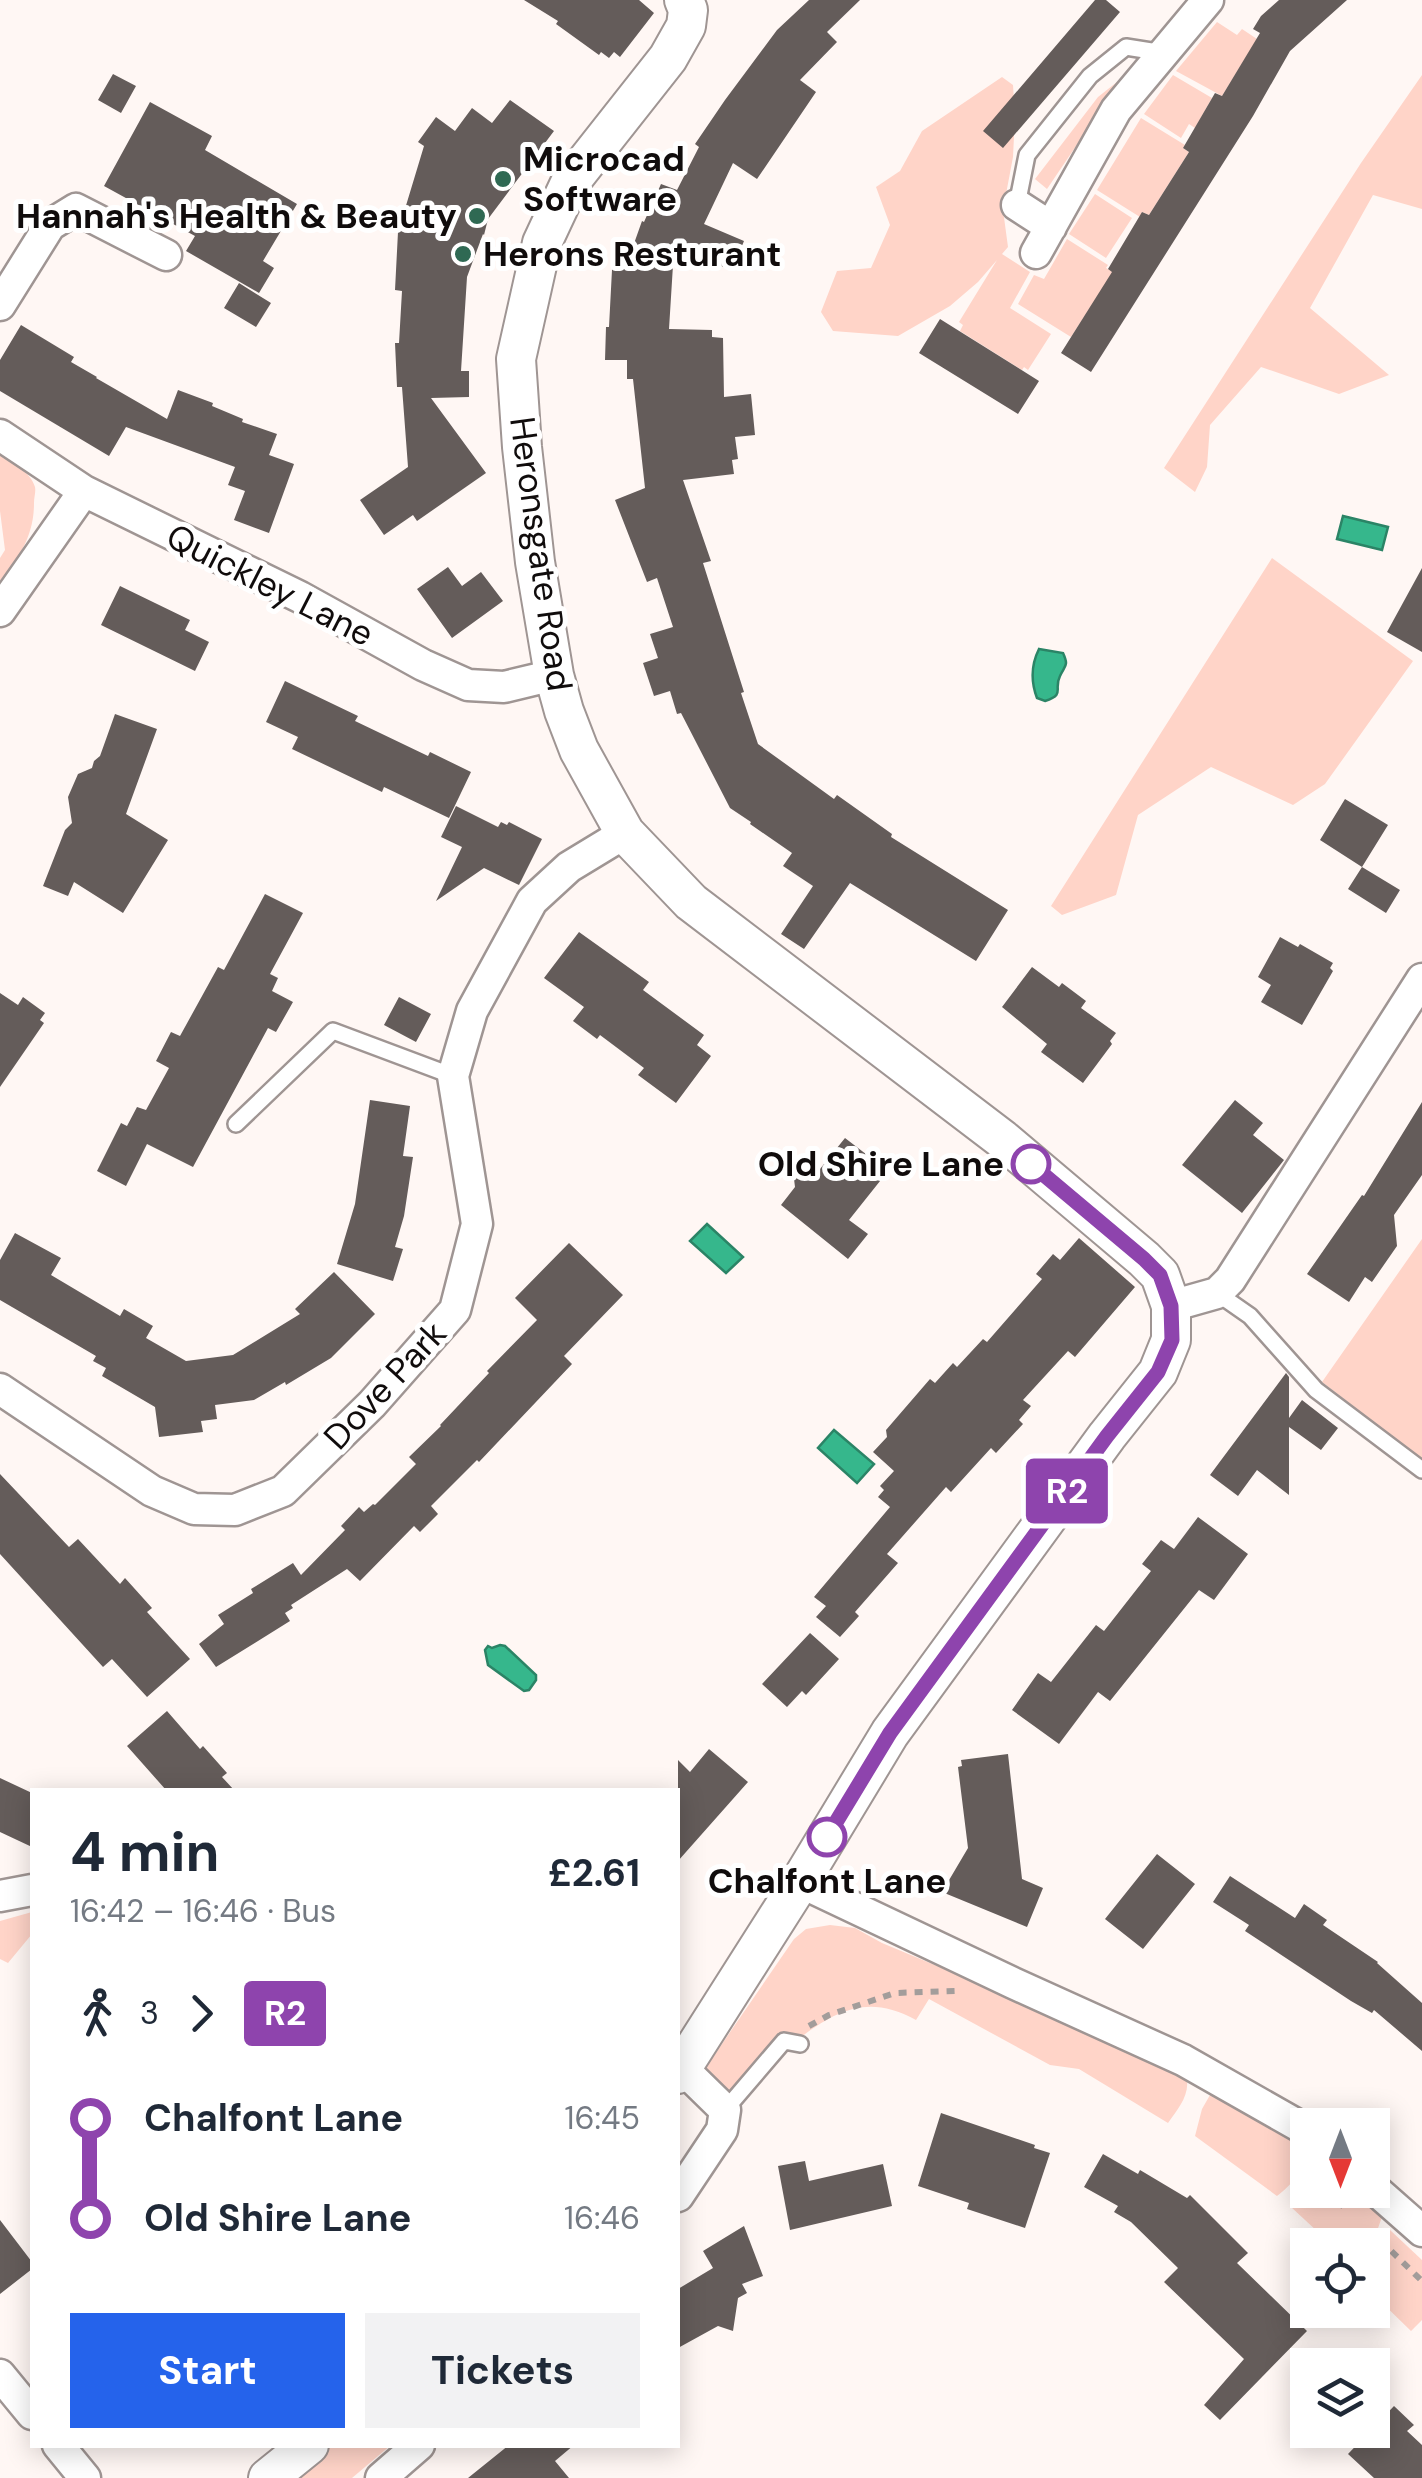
<!DOCTYPE html>
<meta charset="utf-8">
<style>
body{margin:0;font-family:"DM Sans",sans-serif;background:#f2f2f3;color:#1f2937;height:100vh;display:flex;flex-direction:column;font-size:38px;white-space:nowrap}
*{box-sizing:border-box;margin:0}
p{font-size:32px;color:#747a83}
.icon{flex:none;width:55px;height:55px;fill:none;stroke:currentColor;stroke-width:2;stroke-linecap:round;stroke-linejoin:round}
.map{position:relative;flex:1;overflow:hidden}
.side{position:absolute;left:30px;top:1788px;width:650px;height:660px;display:flex;flex-direction:column;background:#fff;border-radius:0px;box-shadow:0 5px 25px #0003}
.side>*{flex:none}
.badge{padding:0 20px;border-radius:8px;font-size:35px;line-height:65px}
.needle{width:65px;rotate:180deg}
.buttons{position:absolute;left:1290px;top:2108px;display:grid;gap:20px}
.buttons a{display:grid;place-items:center;width:100px;height:100px;border-radius:0px;background:#fff;box-shadow:0 5px 25px #0003;font-size:50px}
.map>.badge{position:absolute;translate:-50% -50%;box-shadow:0 0 0 5px #fff}
.legs{display:flex;align-items:center;gap:15px;height:110px;padding:0 40px;font-size:32px}
.legs p{margin-inline-start:auto}
.summary{display:flex;align-items:center;justify-content:space-between;height:170px;padding:0 40px}
h1{font-size:55px;font-weight:700;line-height:75px}
.button{display:flex;gap:20px;margin-top:auto;padding:20px 40px}
.button a{flex:1;height:115px;border-radius:0px;background:#2563eb;color:#fff;font-size:40px;font-weight:700;line-height:115px;text-align:center}
.button a+a{background:#f2f2f3;color:#1f2937}
ul{padding:0 40px;list-style:none}
li{display:flex;align-items:center;gap:35px;height:100px;font-size:38px}
li i{display:grid;place-items:center;width:15px;height:100%;margin:0 12px;background:currentColor}
li i::after{content:'';width:25px;height:25px;margin:-12px;border:8px solid;border-radius:50%;background:#fff}
li p{margin-inline-start:auto}
li:first-child i{background:linear-gradient(#0000 50%,currentColor 0)}
li:last-child i{background:linear-gradient(currentColor 50%,#0000 0)}
.map>svg:first-child{display:block}
</style>
<div class="map">
<svg width="1422" height="2478" viewBox="0 0 1422 2478">
<rect width="100%" height="100%" fill="#fff7f4"/>
<path fill="#ffd4c8" d="M 1217,22 L 1237,35 L 1242,29 L 1257,39 L 1222,96 L 1176,71 Z
M 1173,75 L 1212,98 L 1195,128 L 1189,124 L 1181,138 L 1144,114 Z
M 1422,75 L 1422,209 L 1373,195 L 1310,308 L 1389,375 L 1339,394 L 1261,367 L 1210,425 L 1207,467 L 1195,492 L 1164,468 L 1361,163 Z
M 1002,77 L 1013,85 L 1015,116 L 1013,157 L 1003,210 L 1008,247 L 1002,254 L 1030,272 L 1010,308 L 1051,334 L 1028,370 L 1024,367 L 1022,370 L 960,331 L 963,325 L 959,322 L 997,260 L 978,282 L 950,306 L 898,336 L 833,331 L 821,312 L 837,271 L 871,268 L 890,225 L 876,187 L 900,171 L 922,131 Z
M 1122,78 L 1047,189 L 1035,179 L 1098,97 Z
M 1141,118 L 1185,145 L 1183,148 L 1189,152 L 1149,215 L 1142,212 L 1140,217 L 1097,190 Z
M 1095,194 L 1132,218 L 1106,258 L 1069,234 Z
M 1067,239 L 1108,265 L 1106,268 L 1113,272 L 1071,337 L 1018,304 L 1034,275 L 1044,279 Z
M 0,455 C 13,463 30,471 35,487 C 36,492 34,497 34,503 C 34,535 20,557 0,581 L 0,558 L 5,550 L 0,511 Z
M 1272,558 L 1413,661 L 1325,784 L 1293,805 L 1211,767 L 1138,815 L 1116,895 L 1062,915 L 1051,906 Z
M 1422,1239 L 1422,1460 L 1322,1382 Z
M 32,1912 L 32,1934 L 8,1963 L 0,1959 L 0,1921 Z
M 830,1925 L 855,1928 L 882,1943 L 1059,2017 L 1187,2080 C 1189,2097 1177,2110 1168,2123 L 1079,2069 L 1050,2065 L 929,1999 L 916,2020 C 864,1991 831,2014 789,2046 C 769,2061 748,2077 727,2093 L 702,2073 L 794,1939 L 806,1929 Z
M 1215,2093 L 1268,2121 L 1307,2151 C 1306,2170 1291,2185 1277,2196 L 1195,2136 L 1202,2109 L 1210,2095 Z
M 1308,2190 L 1355,2190 L 1383,2214 L 1377,2231 L 1365,2245 L 1332,2245 L 1291,2207 Z
M 1390,2230 L 1422,2260 L 1422,2320 L 1411,2331 L 1373,2294 L 1372,2245 L 1369,2245 L 1382,2231 Z
M 333,2445 L 391,2445 L 352,2478 L 292,2478 Z"/>
<path fill="#36b78c" stroke="#2b8466" stroke-width="2.5" d="M 1343,516 L 1388,527 L 1382,550 L 1337,539 Z
M 1039,649 L 1063,653 C 1069,666 1065,665 1060,676 C 1053,690 1066,694 1045,701 L 1037,698 C 1031,682 1031,665 1039,649 Z
M 707,1224 L 743,1257 L 726,1273 L 690,1241 Z
M 834,1430 L 874,1464 L 857,1483 L 818,1448 Z
M 500,1645 L 505,1646 L 536,1675 L 536,1680 L 529,1690 L 524,1691 L 488,1665 L 485,1650 L 488,1646 L 492,1648 Z"/>
<path fill="#645c5a" d="M 524,0 L 639,0 L 654,13 L 620,57 L 614,52 L 609,58 L 601,52 L 599,55 L 556,24 L 558,21 Z
M 809,0 L 860,0 L 827,32 L 837,42 L 800,80 L 816,92 L 757,179 L 733,163 L 704,224 L 744,241 L 732,270 L 674,249 L 669,329 L 712,330 L 712,337 L 723,338 L 724,397 L 751,394 L 755,435 L 735,437 L 738,459 L 732,460 L 734,474 L 683,480 L 711,561 L 703,563 L 744,692 L 741,693 L 758,744 L 834,799 L 837,795 L 892,834 L 891,837 L 1008,910 L 976,961 L 850,883 L 804,949 L 781,934 L 813,886 L 783,866 L 792,853 L 750,824 L 751,822 L 730,808 L 681,713 L 677,714 L 670,691 L 654,696 L 643,663 L 658,658 L 650,634 L 673,627 L 657,578 L 647,582 L 615,500 L 645,488 L 633,379 L 627,379 L 627,360 L 605,360 L 606,327 L 609,327 L 613,251 L 631,252 L 642,221 L 644,222 L 661,184 L 677,190 L 699,147 L 695,144 L 725,100 L 777,30 Z
M 1095,0 L 1106,0 L 1120,12 L 1003,148 L 983,131 Z
M 1279,0 L 1347,0 L 1290,51 L 1253,116 L 1091,372 L 1061,353 L 1112,272 L 1108,269 L 1142,212 L 1149,215 L 1189,152 L 1183,148 L 1215,93 L 1222,96 L 1260,33 L 1253,29 L 1261,16 Z
M 113,74 L 136,86 L 121,113 L 98,100 Z
M 510,100 L 554,131 L 488,219 L 484,235 L 483,234 L 467,277 L 461,371 L 469,371 L 469,397 L 431,398 L 486,473 L 417,521 L 413,515 L 384,535 L 360,500 L 408,467 L 402,387 L 397,387 L 395,343 L 399,343 L 402,291 L 395,290 L 398,232 L 424,146 L 418,142 L 436,117 L 455,131 L 472,108 L 492,123 Z
M 150,102 L 212,136 L 205,150 L 297,204 L 263,261 L 274,268 L 259,293 L 186,251 L 195,236 L 104,186 Z
M 239,283 L 271,303 L 256,327 L 224,308 Z
M 940,319 L 1039,381 L 1018,414 L 919,353 Z
M 21,325 L 74,357 L 71,362 L 97,377 L 96,378 L 167,419 L 178,390 L 213,403 L 212,406 L 243,419 L 242,422 L 277,434 L 269,455 L 294,464 L 269,533 L 234,520 L 245,491 L 228,485 L 235,467 L 126,427 L 109,456 L 0,391 L 0,360 Z
M 448,567 L 462,586 L 481,572 L 503,601 L 452,638 L 417,589 Z
M 1422,568 L 1422,652 L 1387,632 Z
M 120,586 L 190,620 L 185,630 L 209,642 L 195,671 L 101,625 Z
M 285,681 L 358,716 L 355,721 L 428,756 L 430,752 L 471,772 L 449,818 L 384,787 L 382,792 L 292,749 L 298,737 L 266,722 Z
M 115,714 L 157,729 L 126,814 L 168,840 L 123,913 L 74,882 L 68,896 L 43,886 L 65,830 L 72,823 L 68,797 L 78,774 L 92,768 L 94,761 L 100,756 Z
M 1345,799 L 1388,825 L 1362,867 L 1320,840 Z
M 456,806 L 498,827 L 501,822 L 507,825 L 509,822 L 542,839 L 519,885 L 484,868 L 436,901 L 462,847 L 441,837 Z
M 1362,867 L 1400,890 L 1386,913 L 1348,889 Z
M 265,894 L 303,913 L 270,974 L 278,978 L 272,991 L 293,1002 L 276,1032 L 268,1028 L 193,1167 L 147,1144 L 126,1186 L 97,1171 L 121,1123 L 127,1126 L 137,1107 L 146,1110 L 169,1068 L 156,1061 L 171,1032 L 180,1036 L 218,967 L 224,970 Z
M 579,932 L 649,982 L 643,990 L 704,1035 L 697,1045 L 711,1056 L 676,1103 L 638,1075 L 644,1068 L 600,1035 L 597,1039 L 573,1021 L 584,1007 L 544,978 Z
M 1280,937 L 1298,947 L 1300,944 L 1333,963 L 1330,968 L 1333,971 L 1302,1025 L 1261,1002 L 1271,985 L 1258,977 Z
M 1032,967 L 1059,987 L 1062,983 L 1086,1001 L 1081,1008 L 1116,1033 L 1110,1041 L 1112,1044 L 1083,1083 L 1041,1052 L 1047,1044 L 1002,1007 Z
M 0,993 L 18,1005 L 23,997 L 45,1013 L 40,1020 L 44,1023 L 0,1087 Z
M 399,997 L 431,1014 L 416,1042 L 384,1025 Z
M 370,1100 L 410,1106 L 403,1156 L 413,1157 L 404,1216 L 395,1247 L 403,1249 L 393,1281 L 337,1264 L 355,1204 Z
M 1235,1100 L 1263,1123 L 1253,1135 L 1284,1160 L 1242,1213 L 1182,1165 Z
M 1422,1102 L 1422,1175 L 1394,1215 L 1397,1246 L 1372,1282 L 1365,1277 L 1349,1302 L 1307,1274 L 1362,1195 L 1364,1196 Z
M 845,1138 L 888,1171 L 849,1220 L 868,1234 L 848,1259 L 781,1205 L 795,1187 L 794,1179 L 802,1169 L 820,1169 Z
M 15,1233 L 61,1258 L 51,1275 L 120,1316 L 124,1309 L 153,1326 L 146,1338 L 186,1361 L 233,1355 L 300,1314 L 295,1309 L 334,1272 L 375,1314 L 331,1358 L 286,1385 L 285,1382 L 254,1400 L 215,1405 L 217,1419 L 201,1421 L 203,1432 L 159,1437 L 155,1407 L 102,1376 L 106,1368 L 93,1361 L 96,1356 L 0,1300 L 0,1260 Z
M 1079,1238 L 1135,1287 L 1075,1357 L 1068,1351 L 1023,1400 L 1031,1406 L 1019,1420 L 1023,1424 L 996,1453 L 991,1448 L 951,1492 L 946,1487 L 887,1554 L 898,1563 L 855,1612 L 859,1616 L 840,1637 L 816,1617 L 826,1606 L 814,1597 L 890,1507 L 878,1497 L 884,1490 L 880,1486 L 894,1471 L 873,1452 L 887,1437 L 886,1430 L 930,1379 L 935,1383 L 953,1363 L 957,1367 L 983,1339 L 987,1342 L 1042,1279 L 1036,1274 L 1053,1254 L 1060,1260 Z
M 569,1243 L 623,1295 L 564,1356 L 572,1364 L 479,1462 L 477,1460 L 431,1506 L 438,1514 L 420,1532 L 414,1526 L 360,1581 L 347,1569 L 291,1605 L 293,1608 L 285,1613 L 290,1621 L 216,1667 L 199,1644 L 224,1624 L 218,1615 L 253,1593 L 251,1589 L 293,1563 L 301,1575 L 345,1530 L 341,1526 L 359,1507 L 364,1512 L 373,1504 L 375,1505 L 416,1464 L 409,1457 L 441,1426 L 440,1425 L 489,1373 L 487,1371 L 537,1320 L 515,1298 Z
M 1286,1373 L 1289,1377 L 1289,1418 L 1302,1400 L 1338,1428 L 1321,1450 L 1289,1427 L 1289,1495 L 1257,1470 L 1238,1496 L 1210,1475 Z
M 0,1474 L 69,1547 L 78,1539 L 120,1584 L 125,1578 L 152,1608 L 147,1612 L 190,1659 L 147,1697 L 112,1659 L 103,1667 L 0,1554 Z
M 1198,1517 L 1248,1554 L 1214,1600 L 1199,1590 L 1110,1701 L 1098,1692 L 1059,1744 L 1012,1710 L 1038,1673 L 1051,1682 L 1096,1625 L 1104,1631 L 1151,1571 L 1142,1564 L 1161,1540 L 1174,1549 Z
M 810,1633 L 839,1659 L 806,1695 L 802,1691 L 787,1707 L 762,1684 Z
M 167,1711 L 200,1749 L 203,1746 L 227,1773 L 222,1777 L 234,1790 L 166,1790 L 127,1746 Z
M 709,1749 L 748,1782 L 678,1861 L 678,1760 L 690,1772 Z
M 1008,1754 L 1022,1879 L 1043,1888 L 1027,1927 L 942,1892 L 968,1848 L 958,1767 L 962,1766 L 961,1760 Z
M 0,1778 L 32,1793 L 32,1847 L 0,1832 Z
M 1157,1854 L 1195,1884 L 1143,1949 L 1105,1919 Z
M 1230,1876 L 1295,1918 L 1304,1904 L 1327,1920 L 1323,1925 L 1378,1962 L 1377,1963 L 1422,2003 L 1422,2051 L 1374,2010 L 1372,2013 L 1351,2001 L 1245,1931 L 1249,1925 L 1213,1902 Z
M 941,2113 L 1035,2145 L 1034,2148 L 1050,2153 L 1025,2228 L 967,2209 L 969,2203 L 918,2186 Z
M 1103,2154 L 1138,2174 L 1140,2170 L 1187,2198 L 1190,2195 L 1248,2253 L 1237,2263 L 1307,2331 L 1220,2420 L 1204,2405 L 1244,2359 L 1164,2282 L 1178,2268 L 1131,2222 L 1114,2212 L 1118,2206 L 1084,2187 Z
M 805,2161 L 809,2181 L 883,2164 L 892,2206 L 790,2230 L 778,2166 Z
M 0,2220 L 32,2262 L 32,2269 L 0,2294 Z
M 744,2226 L 763,2276 L 742,2284 L 747,2293 L 738,2298 L 733,2331 L 718,2326 L 678,2348 L 678,2289 L 713,2268 L 703,2251 Z
M 1394,2406 L 1414,2425 L 1407,2431 L 1422,2445 L 1422,2478 L 1374,2478 L 1348,2454 Z
M 509,2445 L 574,2445 L 555,2461 L 569,2478 L 468,2478 Z"/>
<g fill="none" stroke-linecap="round" stroke-linejoin="round">
<defs>
<path id="service" d="M 1017,205 L 1027,155 L 1090,76 L 1126,47 L 1164,53
M 236,1124 L 333,1031 L 453,1076
M 1217,1293 L 1250,1316 L 1316,1390 L 1422,1470
M 725,2110 L 784,2041 L 800,2044"/>
<path id="minor" d="M 1017,205 L 1051,227
M 1036,253 L 1116,110 L 1208,0
M 0,305 L 50,225 L 76,209 L 166,255
M 0,435 L 84,491 L 300,597 L 423,665 L 468,685 L 504,687 L 554,675
M 0,611 L 84,491
M 1171,1306 L 1217,1293 L 1230,1280 L 1422,979
M 0,1389 L 152,1491 L 194,1509 L 235,1510 L 283,1491 L 372,1404 L 455,1310 L 477,1224 L 453,1076 L 472,1011 L 532,901 L 569,867 L 625,833
M 800,1882 L 1013,1983 L 1183,2060 L 1308,2131
M 0,1896 L 32,1890
M 1372,2187 L 1422,2231
M 678,2196 L 722,2130 L 725,2110 L 682,2068
M 0,2375 L 32,2414
M 58,2445 L 85,2478
M 381,2478 L 419,2445"/>
<path id="tertiary" d="M 678,2074 L 800,1882 L 890,1733 L 1107,1436 L 1158,1372 L 1171,1340 L 1171,1306 L 1160,1275 L 1144,1259 L 1002,1139 L 691,902 L 625,833 L 579,750 L 564,711 L 554,675 L 535,562 L 522,447 L 516,359 L 542,243 L 571,181 L 668,58 L 686,26 L 688,10 L 684,0
M 268,2478 L 309,2445"/>
</defs>
<use href="#service" stroke="#9f9593" stroke-width="20"/>
<use href="#minor" stroke="#9f9593" stroke-width="35"/>
<use href="#tertiary" stroke="#9f9593" stroke-width="42"/>
<path stroke="#a39d9b" stroke-width="6" stroke-dasharray="8 8" stroke-linecap="butt" d="M 809,2026 L 829,2015 L 895,1993 L 955,1991
M 1294,2161 L 1308,2173
M 1326,2190 L 1348,2211
M 1380,2240 L 1422,2281"/>
<use href="#service" stroke="#fff" stroke-width="15"/>
<use href="#minor" stroke="#fff" stroke-width="30"/>
<use href="#tertiary" stroke="#fff" stroke-width="38"/>
</g>
<g fill="none" stroke-linecap="round" stroke-linejoin="round">
<defs>
<path id="line-1" d="M 827,1837 L 890,1733 L 1107,1436 L 1158,1372 L 1172,1340 L 1171,1306 L 1160,1275 L 1144,1259 L 1031,1164"/>
</defs>
<use href="#line-1" stroke="#fff" stroke-width="22"/>
<use href="#line-1" stroke="#8e44ad" stroke-width="15"/>
</g>
<g fill="#2f6953" stroke="#fff" stroke-width="4">
<circle cx="503" cy="179" r="10"/>
<circle cx="477" cy="216" r="10"/>
<circle cx="463" cy="254" r="10"/>
</g>
<g fill="#fff" stroke="#8e44ad" stroke-width="5">
<circle cx="1031" cy="1164" r="18"/>
<circle cx="827" cy="1837" r="18"/>
</g>
<g text-anchor="middle" dominant-baseline="central" stroke-width="10" stroke-linejoin="round" paint-order="stroke">
<g font-size="35" font-weight="bold" fill="#100c0c" stroke="#fff" text-anchor="start">
<text x="523" y="159">Microcad<tspan x="523" dy="40">Software</tspan></text>
<text x="457" y="216" text-anchor="end">Hannah's Health &amp; Beauty</text>
<text x="483" y="254">Herons Resturant</text>
</g>
<g font-size="35" fill="#100c0c" stroke="#fff">
<text transform="translate(541 554) rotate(82)">Heronsgate Road</text>
<text transform="translate(270 585) rotate(27)">Quickley Lane</text>
<text transform="translate(385 1385) rotate(-47)">Dove Park</text>
</g>
<g font-size="35" font-weight="bold" fill="#100c0c" stroke="#fff" text-anchor="end">
<text x="1004" y="1164">Old Shire Lane</text>
<text x="827" y="1881" text-anchor="middle">Chalfont Lane</text>
</g>
</g>
</svg>
<div class="buttons">
<a><svg class="needle" viewBox="-14 -14 28 28"><path d="M0-13l5 13h-10z" fill="#e53935"/><path d="M0 13l5-13h-10z" fill="#747a83"/></svg></a>
<a><svg class="icon" aria-label="locate" viewBox="0 0 24 24"><circle cx="12" cy="12" r="6"/><path d="M12 2v4M12 18v4M2 12h4M18 12h4"/></svg></a>
<a><svg class="icon" aria-label="layers" viewBox="0 0 24 24"><path d="M12 4l9 5-9 5-9-5zM3 14l9 5 9-5"/></svg></a>
</div>
<b class="badge" style="left:1067px;top:1491px;background:#8e44ad;color:#fff">R2</b>
<section class="side">
<div class="summary"><div><h1>4 min</h1><p>16:42 – 16:46 · Bus</p></div><b>£2.61</b></div>
<div class="legs"><svg class="icon" aria-label="walk" viewBox="0 0 24 24"><circle cx="13" cy="4" r="2"/><path d="M13 8l-2 6 4 7M11 14l-3 7M7 12l3-4h3l4 4"/></svg>3<svg class="icon" aria-label="forward" viewBox="0 0 24 24"><path d="M9 5l7 7-7 7"/></svg><b class="badge" style="background:#8e44ad;color:#fff">R2</b></div>
<ul>
<li><i style="color:#8e44ad"></i><b>Chalfont Lane</b><p>16:45</p></li>
<li><i style="color:#8e44ad"></i><b>Old Shire Lane</b><p>16:46</p></li>
</ul>
<div class="button"><a>Start</a><a>Tickets</a></div>
</section>
</div>
